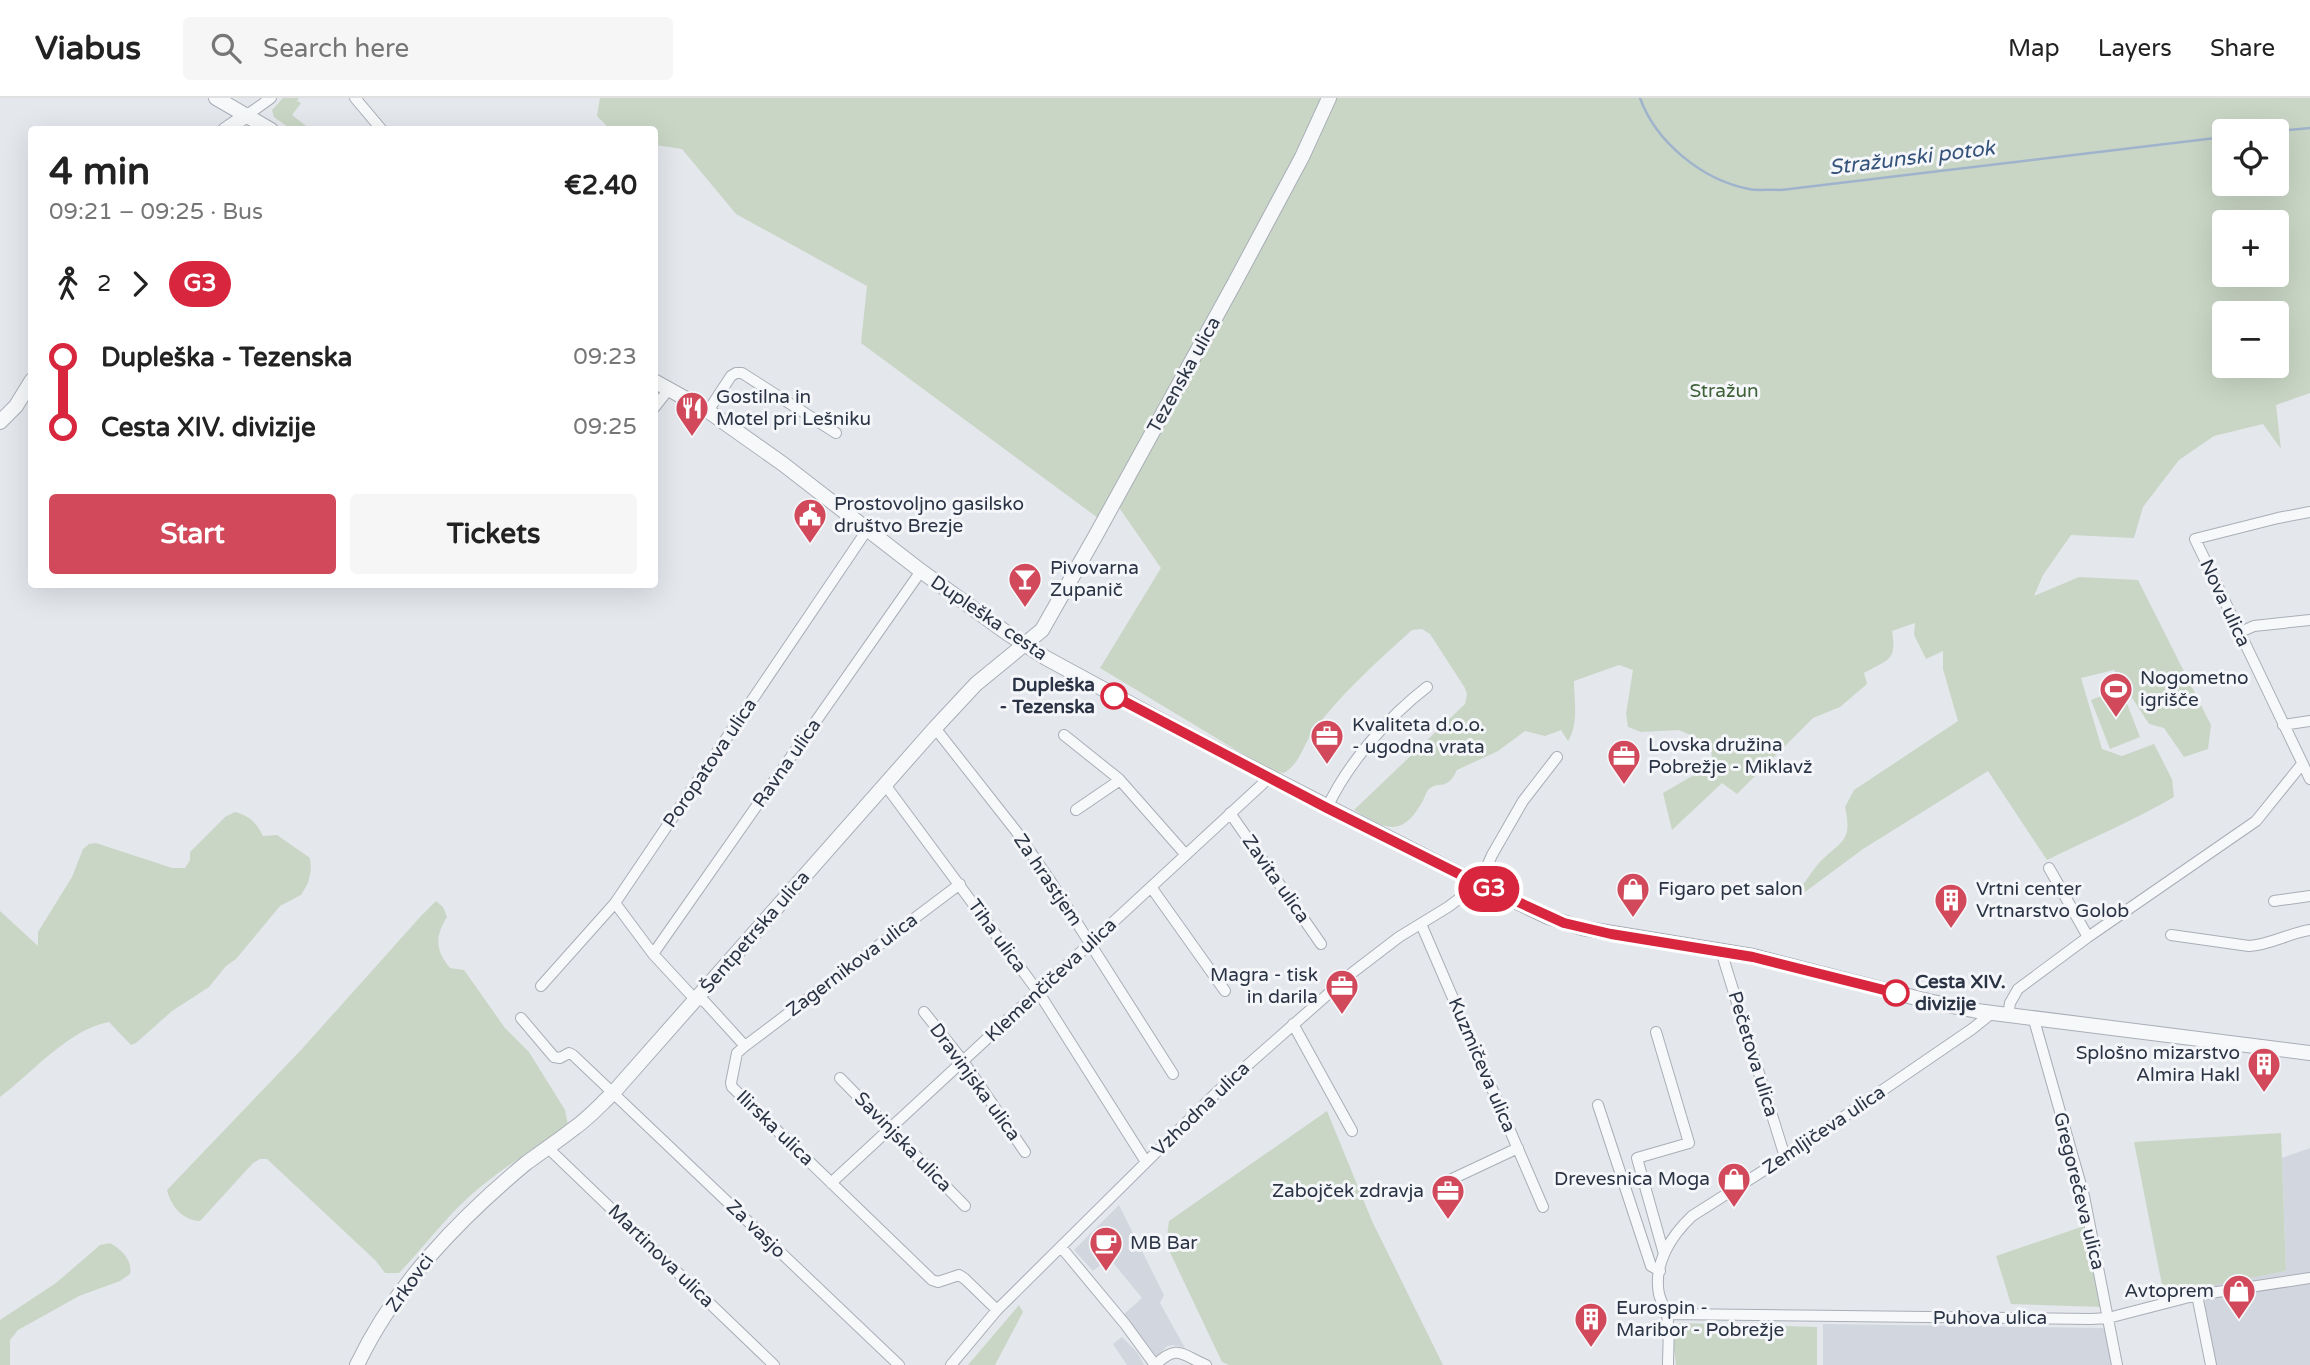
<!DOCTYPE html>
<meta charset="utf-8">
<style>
body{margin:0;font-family:"Varela Round",sans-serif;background:#f6f6f6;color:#222;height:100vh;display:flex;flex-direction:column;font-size:26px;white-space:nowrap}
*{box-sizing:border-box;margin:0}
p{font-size:23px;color:#767676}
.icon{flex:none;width:38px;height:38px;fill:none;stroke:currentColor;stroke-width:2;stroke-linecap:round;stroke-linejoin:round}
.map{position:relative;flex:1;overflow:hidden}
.details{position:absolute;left:28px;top:28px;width:630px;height:462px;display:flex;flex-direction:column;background:#fff;border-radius:7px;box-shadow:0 7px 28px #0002}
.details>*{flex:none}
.badge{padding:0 14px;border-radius:23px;font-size:24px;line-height:46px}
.fabs{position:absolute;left:2212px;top:21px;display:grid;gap:14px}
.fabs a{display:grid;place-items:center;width:77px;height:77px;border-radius:7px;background:#fff;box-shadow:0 7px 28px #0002;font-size:35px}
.map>.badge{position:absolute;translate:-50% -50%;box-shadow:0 0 0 4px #fff}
.legs{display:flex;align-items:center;gap:10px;height:77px;padding:0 21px;font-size:23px}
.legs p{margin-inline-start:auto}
.overview{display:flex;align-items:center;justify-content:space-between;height:119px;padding:0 21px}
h1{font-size:38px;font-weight:700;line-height:52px}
.button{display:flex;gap:14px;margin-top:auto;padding:14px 21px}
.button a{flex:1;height:80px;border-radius:7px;background:#d1495b;color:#fff;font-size:28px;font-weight:700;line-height:80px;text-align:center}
.button a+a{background:#f6f6f6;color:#222}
ul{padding:0 21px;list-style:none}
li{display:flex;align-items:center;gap:24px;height:70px;font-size:26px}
li i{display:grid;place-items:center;width:10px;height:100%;margin:0 9px;background:currentColor}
li i::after{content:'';width:18px;height:18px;margin:-9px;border:5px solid;border-radius:50%;background:#fff}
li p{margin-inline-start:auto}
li:first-child i{background:linear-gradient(#0000 50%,currentColor 0)}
li:last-child i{background:linear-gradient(currentColor 50%,#0000 0)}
header{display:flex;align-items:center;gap:42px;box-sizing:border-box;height:98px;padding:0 35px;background:#fff;border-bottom:2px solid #e0e0e0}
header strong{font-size:33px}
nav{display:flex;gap:38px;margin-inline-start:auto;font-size:24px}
.search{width:490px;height:63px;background:#f6f6f6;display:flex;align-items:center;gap:18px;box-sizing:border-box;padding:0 24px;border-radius:7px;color:#767676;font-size:26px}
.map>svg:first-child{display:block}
</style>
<header>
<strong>Viabus</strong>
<div class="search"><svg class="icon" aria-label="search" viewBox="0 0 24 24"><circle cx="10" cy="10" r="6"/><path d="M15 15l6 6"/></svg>Search here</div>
<nav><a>Map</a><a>Layers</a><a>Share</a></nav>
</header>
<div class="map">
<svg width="2310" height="1267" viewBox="0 0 2310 1267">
<rect width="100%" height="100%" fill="#e4e7ec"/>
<path fill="#d2d6de" d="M 2310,1050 L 2310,1267 L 2206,1267 L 2191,1191 L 2286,1173 L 2282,1060 Z
M 1119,1107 L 1164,1197 L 1160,1205 L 1185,1250 L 1173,1247 L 1167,1248 L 1157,1259 L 1123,1217 L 1142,1200 L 1109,1160 L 1093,1173 L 1074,1152 Z
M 1823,1226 L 2105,1230 L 2112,1267 L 1823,1267 Z
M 1122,1239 L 1137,1254 L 1144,1267 L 1127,1267 L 1113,1246 Z"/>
<path fill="#c9d6c5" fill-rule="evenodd" d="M 283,0 L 299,0 L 297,3 L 301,5 L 292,17 L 310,31 L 291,31 L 274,19 L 272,12 Z
M 600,0 L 2310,0 L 2310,295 L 2276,307 L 2281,351 L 2263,326 L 2214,338 L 2179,362 L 2143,409 L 2134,440 L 2071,437 L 2043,477 L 2034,498 L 2079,479 L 2138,482 L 2211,627 L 2208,651 L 2184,659 L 2164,630 L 2149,626 L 2114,572 L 2081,580 L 2102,651 L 2122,658 L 2154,646 L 2172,681 L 2174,699 C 2133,723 2089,741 2047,762 L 1988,673 L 1863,751 L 1801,797 L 1799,792 C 1806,783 1812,773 1819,765 C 1841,742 1853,745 1845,709 L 1854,692 L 1958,623 L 1943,571 L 1943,553 L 1926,561 L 1914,537 L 1915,525 L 1892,533 C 1897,563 1889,561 1864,575 L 1867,586 L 1840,609 L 1813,620 L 1737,696 L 1722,685 L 1672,732 L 1663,695 L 1713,666 L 1710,646 L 1679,632 L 1641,634 L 1628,629 L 1626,616 L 1633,572 L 1619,567 L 1574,583 C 1574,602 1579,627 1568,643 L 1561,632 L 1545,638 L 1525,633 L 1498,653 L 1457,672 C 1446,695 1439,681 1428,692 C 1425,696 1424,702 1421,706 C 1400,742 1382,729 1354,712 L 1465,606 L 1467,596 L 1465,590 L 1430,536 L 1422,531 L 1412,532 C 1377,564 1340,596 1312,635 C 1302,650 1300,665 1284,675 L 1271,673 L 1100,570 L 1161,470 L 1113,401 L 1098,420 L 861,245 L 867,188 L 736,116 L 682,51 L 655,47 L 654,32 L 610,31 L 597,18 ZM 2224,33 L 2277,33 L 2277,86 L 2224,86 ZM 2224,124 L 2277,124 L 2277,177 L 2224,177 ZM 2224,215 L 2277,215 L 2277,268 L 2224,268 Z
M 2121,590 L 2140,639 L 2110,651 L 2091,602 Z
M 235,714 C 250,718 256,724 263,738 L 277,737 L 310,760 L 311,772 L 308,785 L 301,797 L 280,808 L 236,861 L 226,868 L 209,889 L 172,913 L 136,945 L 131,947 L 109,924 C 69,931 32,975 0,999 L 0,813 L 38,848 L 38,834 L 72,779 L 83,751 L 89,746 L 96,745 L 172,770 L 185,770 L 190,762 L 190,754 L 225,719 Z
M 436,803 L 443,809 L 447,819 C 435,838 435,852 450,870 L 464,872 L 505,930 L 529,954 L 565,1012 L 568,1027 C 536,1049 502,1070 472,1096 C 445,1120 424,1149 399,1175 L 385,1175 L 376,1163 L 267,1061 L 260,1061 L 253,1065 L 200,1123 C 182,1122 171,1108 167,1092 L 301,952 L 421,818 Z
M 1327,1013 L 1372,1123 L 1443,1267 L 1229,1267 L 1222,1264 L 1166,1146 L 1169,1123 Z
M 2281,1035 L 2286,1173 L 2164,1197 L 2134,1044 Z
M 2084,1128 L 2101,1209 L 2011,1206 L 1996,1158 Z
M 110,1145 C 121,1151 133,1162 130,1176 L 120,1183 L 79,1198 L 18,1232 L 10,1242 L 10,1267 L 0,1267 L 0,1222 L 56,1185 L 100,1147 Z
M 1019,1207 L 1023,1214 L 995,1267 L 968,1267 Z
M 1681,1225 L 1817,1229 L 1817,1267 L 1676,1267 L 1672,1235 L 1675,1227 Z"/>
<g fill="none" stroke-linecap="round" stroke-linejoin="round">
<path stroke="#9fb4cc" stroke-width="2.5" d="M 1640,0 C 1656,44 1702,82 1749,91 C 1759,93 1771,91 1781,92 L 2224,39
M 2277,33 L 2310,30"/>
<defs>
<path id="minor" d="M 355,0 L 382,32
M 247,17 L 271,0
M 654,310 L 669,291
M 708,313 L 731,278 L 736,275 L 742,275 L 836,335
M 2310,414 L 2278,420 L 2195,441 L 2310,681
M 2238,535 L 2254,528 L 2310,522
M 2283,627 L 2310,623
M 935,630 L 1016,733 L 1051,784 L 1173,976
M 1064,637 L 1119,681 L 1186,757
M 886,688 L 1039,895 L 1146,1064
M 1327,710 C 1347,666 1389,618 1427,589
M 1076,712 L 1120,682
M 1230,715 L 1321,846
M 2049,770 L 2088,839
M 960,786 L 745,948 L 737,955 L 731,985 L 732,989 L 932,1182 L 938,1184 L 959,1177 L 965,1181 L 997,1212
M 1151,789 L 1225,893
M 2274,803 L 2310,798
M 615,805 L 653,856 L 691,897 L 705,904 L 745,948
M 1421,826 L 1543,1109
M 2171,837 L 2249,848 C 2270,847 2289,835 2310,832
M 1721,853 L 1785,1059
M 653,856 L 921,473
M 541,888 L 615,805 L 867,432
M 924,914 L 963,963 L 1025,1054
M 2008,918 L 2010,905 L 2018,891 L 2088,839 L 2256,723 L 2302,666
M 521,920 L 554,959 L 560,960 L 569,955 L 573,957 L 899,1267
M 2034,922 L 2084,1098 L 2117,1267
M 1293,926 L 1352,1033
M 1656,934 L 1689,1045 L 1637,1060 L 1664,1156
M 840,980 L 965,1108
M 1598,1007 L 1651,1168 L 1660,1173
M 548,1050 L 774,1267
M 1452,1081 L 1518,1050
M 831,1085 L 1270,679
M 1061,1149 L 1125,1226 L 1155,1267
M 2197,1197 L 2211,1267
M 1667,1216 L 2091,1221 L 2108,1220 L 2197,1197 L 2310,1180
M 951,1267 L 997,1212 L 1217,994 L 1352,875 L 1399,839 L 1448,809 L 1479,786 L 1492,757 L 1523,703 L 1557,659
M 1155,1267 C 1178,1246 1180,1256 1206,1267
M 1668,1267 C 1668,1251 1670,1233 1667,1217 C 1665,1210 1661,1204 1659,1196 C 1653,1166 1671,1138 1692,1118 L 1785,1059 L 1972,931 L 1992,915"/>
<path id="tertiary" d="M 216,0 L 271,32
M 225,32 L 247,17
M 654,283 L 708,313 L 783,366 L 921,473 L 1007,535 L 1046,560 L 1188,637 L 1479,786 L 1548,819 L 1582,830 L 1753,858 L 1928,903 L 1977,913 L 2310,955
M 0,324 L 16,308 L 32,282
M 357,1267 C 395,1187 458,1122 525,1066 C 541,1054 558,1043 573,1031 C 588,1021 600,1007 613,995 L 935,630 L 976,586 L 1042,532 L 1096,437 L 1234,186 L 1302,59 L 1329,0"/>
</defs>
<use href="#minor" stroke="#a9aeb7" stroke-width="12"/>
<use href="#tertiary" stroke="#a9aeb7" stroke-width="16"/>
<use href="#minor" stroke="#f7f8fa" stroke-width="10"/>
<use href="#tertiary" stroke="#f7f8fa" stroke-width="14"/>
</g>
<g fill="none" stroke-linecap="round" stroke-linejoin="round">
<defs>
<path id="line-1" d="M 1114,598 L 1327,710 L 1479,786 L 1564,825 L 1611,836 L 1753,859 L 1896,895"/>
</defs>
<use href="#line-1" stroke="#fff" stroke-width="16"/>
<use href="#line-1" stroke="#d7263d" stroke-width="10"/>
</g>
<defs>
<symbol id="restaurant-pin" viewBox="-11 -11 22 30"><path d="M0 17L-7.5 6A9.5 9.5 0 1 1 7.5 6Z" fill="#d1495b" stroke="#f4f6f9"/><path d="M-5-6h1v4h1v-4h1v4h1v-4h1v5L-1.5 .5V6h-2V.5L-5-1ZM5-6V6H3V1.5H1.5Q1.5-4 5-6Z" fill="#fff"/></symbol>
<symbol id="civic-pin" viewBox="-11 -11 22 30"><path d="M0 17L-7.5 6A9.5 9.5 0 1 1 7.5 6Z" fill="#d1495b" stroke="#f4f6f9"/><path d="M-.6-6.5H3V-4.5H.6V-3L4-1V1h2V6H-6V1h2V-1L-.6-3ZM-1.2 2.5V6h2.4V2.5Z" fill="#fff"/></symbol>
<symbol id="bar-pin" viewBox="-11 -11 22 30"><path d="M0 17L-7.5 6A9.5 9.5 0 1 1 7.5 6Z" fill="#d1495b" stroke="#f4f6f9"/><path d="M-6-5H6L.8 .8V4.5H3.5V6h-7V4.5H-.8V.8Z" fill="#fff"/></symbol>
<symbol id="stadium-pin" viewBox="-11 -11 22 30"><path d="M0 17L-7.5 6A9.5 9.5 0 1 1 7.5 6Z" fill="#d1495b" stroke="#f4f6f9"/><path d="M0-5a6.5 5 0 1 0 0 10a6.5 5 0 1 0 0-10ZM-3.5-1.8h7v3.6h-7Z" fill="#fff"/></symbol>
<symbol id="office-pin" viewBox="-11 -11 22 30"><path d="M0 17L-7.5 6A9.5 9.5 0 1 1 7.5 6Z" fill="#d1495b" stroke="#f4f6f9"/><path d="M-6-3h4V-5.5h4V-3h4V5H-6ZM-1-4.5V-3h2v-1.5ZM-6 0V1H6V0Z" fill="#fff"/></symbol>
<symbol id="shop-pin" viewBox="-11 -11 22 30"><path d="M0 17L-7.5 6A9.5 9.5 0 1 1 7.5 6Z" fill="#d1495b" stroke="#f4f6f9"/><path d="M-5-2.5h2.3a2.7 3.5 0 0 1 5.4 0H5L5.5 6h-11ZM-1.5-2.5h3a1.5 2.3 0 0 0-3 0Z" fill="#fff"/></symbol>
<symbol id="building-pin" viewBox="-11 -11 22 30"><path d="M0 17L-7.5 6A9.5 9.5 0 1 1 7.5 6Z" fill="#d1495b" stroke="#f4f6f9"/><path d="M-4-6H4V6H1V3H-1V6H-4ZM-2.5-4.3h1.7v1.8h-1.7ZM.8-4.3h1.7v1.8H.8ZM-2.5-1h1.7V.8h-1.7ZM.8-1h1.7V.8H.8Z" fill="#fff"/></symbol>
<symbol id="cafe-pin" viewBox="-11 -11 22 30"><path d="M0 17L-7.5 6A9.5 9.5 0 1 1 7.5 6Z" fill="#d1495b" stroke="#f4f6f9"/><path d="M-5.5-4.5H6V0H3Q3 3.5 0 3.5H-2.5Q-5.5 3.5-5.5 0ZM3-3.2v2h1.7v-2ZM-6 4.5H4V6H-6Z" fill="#fff"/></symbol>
</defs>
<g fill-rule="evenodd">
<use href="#restaurant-pin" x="673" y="291" width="38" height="52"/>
<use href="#civic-pin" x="791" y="398" width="38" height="52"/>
<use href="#bar-pin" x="1006" y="462" width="38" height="52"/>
<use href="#stadium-pin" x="2097" y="572" width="38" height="52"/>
<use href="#office-pin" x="1308" y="619" width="38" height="52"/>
<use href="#office-pin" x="1605" y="639" width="38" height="52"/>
<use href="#shop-pin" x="1614" y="772" width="38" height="52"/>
<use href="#building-pin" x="1932" y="783" width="38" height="52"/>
<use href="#office-pin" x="1323" y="869" width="38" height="52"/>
<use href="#building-pin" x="2245" y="947" width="38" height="52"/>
<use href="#shop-pin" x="1715" y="1062" width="38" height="52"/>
<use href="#office-pin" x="1429" y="1074" width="38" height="52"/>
<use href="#cafe-pin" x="1087" y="1126" width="38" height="52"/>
<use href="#shop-pin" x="2220" y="1174" width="38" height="52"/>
<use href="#building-pin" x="1572" y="1202" width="38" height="52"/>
</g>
<g fill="#fff" stroke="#d7263d" stroke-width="3.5">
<circle cx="1114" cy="598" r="12"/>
<circle cx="1896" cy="895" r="12"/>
</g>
<g text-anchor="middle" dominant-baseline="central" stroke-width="6" stroke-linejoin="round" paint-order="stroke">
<g font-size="19" fill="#2b3445" stroke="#f4f6f9">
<text transform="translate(1184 277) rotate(-61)">Tezenska ulica</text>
<text transform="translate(2225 505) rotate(65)">Nova ulica</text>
<text transform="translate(989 520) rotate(34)">Dupleška cesta</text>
<text transform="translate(710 665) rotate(-56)">Poropatova ulica</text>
<text transform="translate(787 665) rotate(-55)">Ravna ulica</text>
<text transform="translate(1276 781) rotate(55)">Zavita ulica</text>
<text transform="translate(1048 782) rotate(56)">Za hrastjem</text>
<text transform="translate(755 834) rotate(-49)">Šentpetrska ulica</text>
<text transform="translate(997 838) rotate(54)">Tiha ulica</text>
<text transform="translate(852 867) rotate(-37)">Zagernikova ulica</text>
<text transform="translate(1051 882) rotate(-43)">Klemenčičeva ulica</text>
<text transform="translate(1753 956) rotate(73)">Pečetova ulica</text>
<text transform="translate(1482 967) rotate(67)">Kuzmičeva ulica</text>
<text transform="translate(975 984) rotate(54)">Dravinjska ulica</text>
<text transform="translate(1201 1011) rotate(-44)">Vzhodna ulica</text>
<text transform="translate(775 1030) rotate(44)">Ilirska ulica</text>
<text transform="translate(1824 1032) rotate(-34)">Zemljičeva ulica</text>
<text transform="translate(903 1044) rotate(46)">Savinjska ulica</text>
<text transform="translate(2079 1093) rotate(76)">Gregorečeva ulica</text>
<text transform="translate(756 1131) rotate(44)">Za vasjo</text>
<text transform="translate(661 1158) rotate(44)">Martinova ulica</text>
<text transform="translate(410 1185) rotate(-54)">Zrkovci</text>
<text x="1990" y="1220">Puhova ulica</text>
</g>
<g font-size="19" fill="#3f6138" stroke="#f4f6f9">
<text x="1724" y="293">Stražun</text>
</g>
<g font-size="19" fill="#2b3445" stroke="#f4f6f9" text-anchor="start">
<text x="716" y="299">Gostilna in<tspan x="716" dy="22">Motel pri Lešniku</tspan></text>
<text x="834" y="406">Prostovoljno gasilsko<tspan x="834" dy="22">društvo Brezje</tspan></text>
<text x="1050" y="470">Pivovarna<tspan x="1050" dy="22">Zupanič</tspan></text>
<text x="2140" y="580">Nogometno<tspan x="2140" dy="22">igrišče</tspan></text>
<text x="1352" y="627">Kvaliteta d.o.o.<tspan x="1352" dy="22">- ugodna vrata</tspan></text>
<text x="1648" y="647">Lovska družina<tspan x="1648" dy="22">Pobrežje - Miklavž</tspan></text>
<text x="1658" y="791">Figaro pet salon</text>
<text x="1976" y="791">Vrtni center<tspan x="1976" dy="22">Vrtnarstvo Golob</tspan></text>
<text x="1318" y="877" text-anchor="end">Magra - tisk<tspan x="1318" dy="22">in darila</tspan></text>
<text x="2240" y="955" text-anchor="end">Splošno mizarstvo<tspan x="2240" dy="22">Almira Hakl</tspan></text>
<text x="1710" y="1081" text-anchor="end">Drevesnica Moga</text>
<text x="1424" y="1093" text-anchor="end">Zabojček zdravja</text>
<text x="1130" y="1145">MB Bar</text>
<text x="2214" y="1193" text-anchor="end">Avtoprem</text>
<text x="1616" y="1210">Eurospin -<tspan x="1616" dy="22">Maribor - Pobrežje</tspan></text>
</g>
<g font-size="19" font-weight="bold" fill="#2b3445" stroke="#f4f6f9" text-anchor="end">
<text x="1095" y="587">Dupleška<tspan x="1095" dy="22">- Tezenska</tspan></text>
<text x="1915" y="884" text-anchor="start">Cesta XIV.<tspan x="1915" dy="22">divizije</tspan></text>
</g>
<g font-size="21" font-style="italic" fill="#34527a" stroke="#f4f6f9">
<text transform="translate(1912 60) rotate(-7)">Stražunski potok</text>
</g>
</g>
</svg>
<div class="fabs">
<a><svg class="icon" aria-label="locate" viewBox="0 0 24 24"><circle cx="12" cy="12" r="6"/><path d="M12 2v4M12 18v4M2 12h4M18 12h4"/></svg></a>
<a>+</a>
<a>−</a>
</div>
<b class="badge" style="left:1489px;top:791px;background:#d7263d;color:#fff">G3</b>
<section class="details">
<div class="overview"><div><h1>4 min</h1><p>09:21 – 09:25 · Bus</p></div><b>€2.40</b></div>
<div class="legs"><svg class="icon" aria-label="walk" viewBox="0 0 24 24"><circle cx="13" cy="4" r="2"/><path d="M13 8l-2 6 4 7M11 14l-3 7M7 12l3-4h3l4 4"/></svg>2<svg class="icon" aria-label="forward" viewBox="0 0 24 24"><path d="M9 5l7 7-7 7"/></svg><b class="badge" style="background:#d7263d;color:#fff">G3</b></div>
<ul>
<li><i style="color:#d7263d"></i><b>Dupleška - Tezenska</b><p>09:23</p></li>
<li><i style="color:#d7263d"></i><b>Cesta XIV. divizije</b><p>09:25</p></li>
</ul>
<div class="button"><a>Start</a><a>Tickets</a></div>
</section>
</div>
